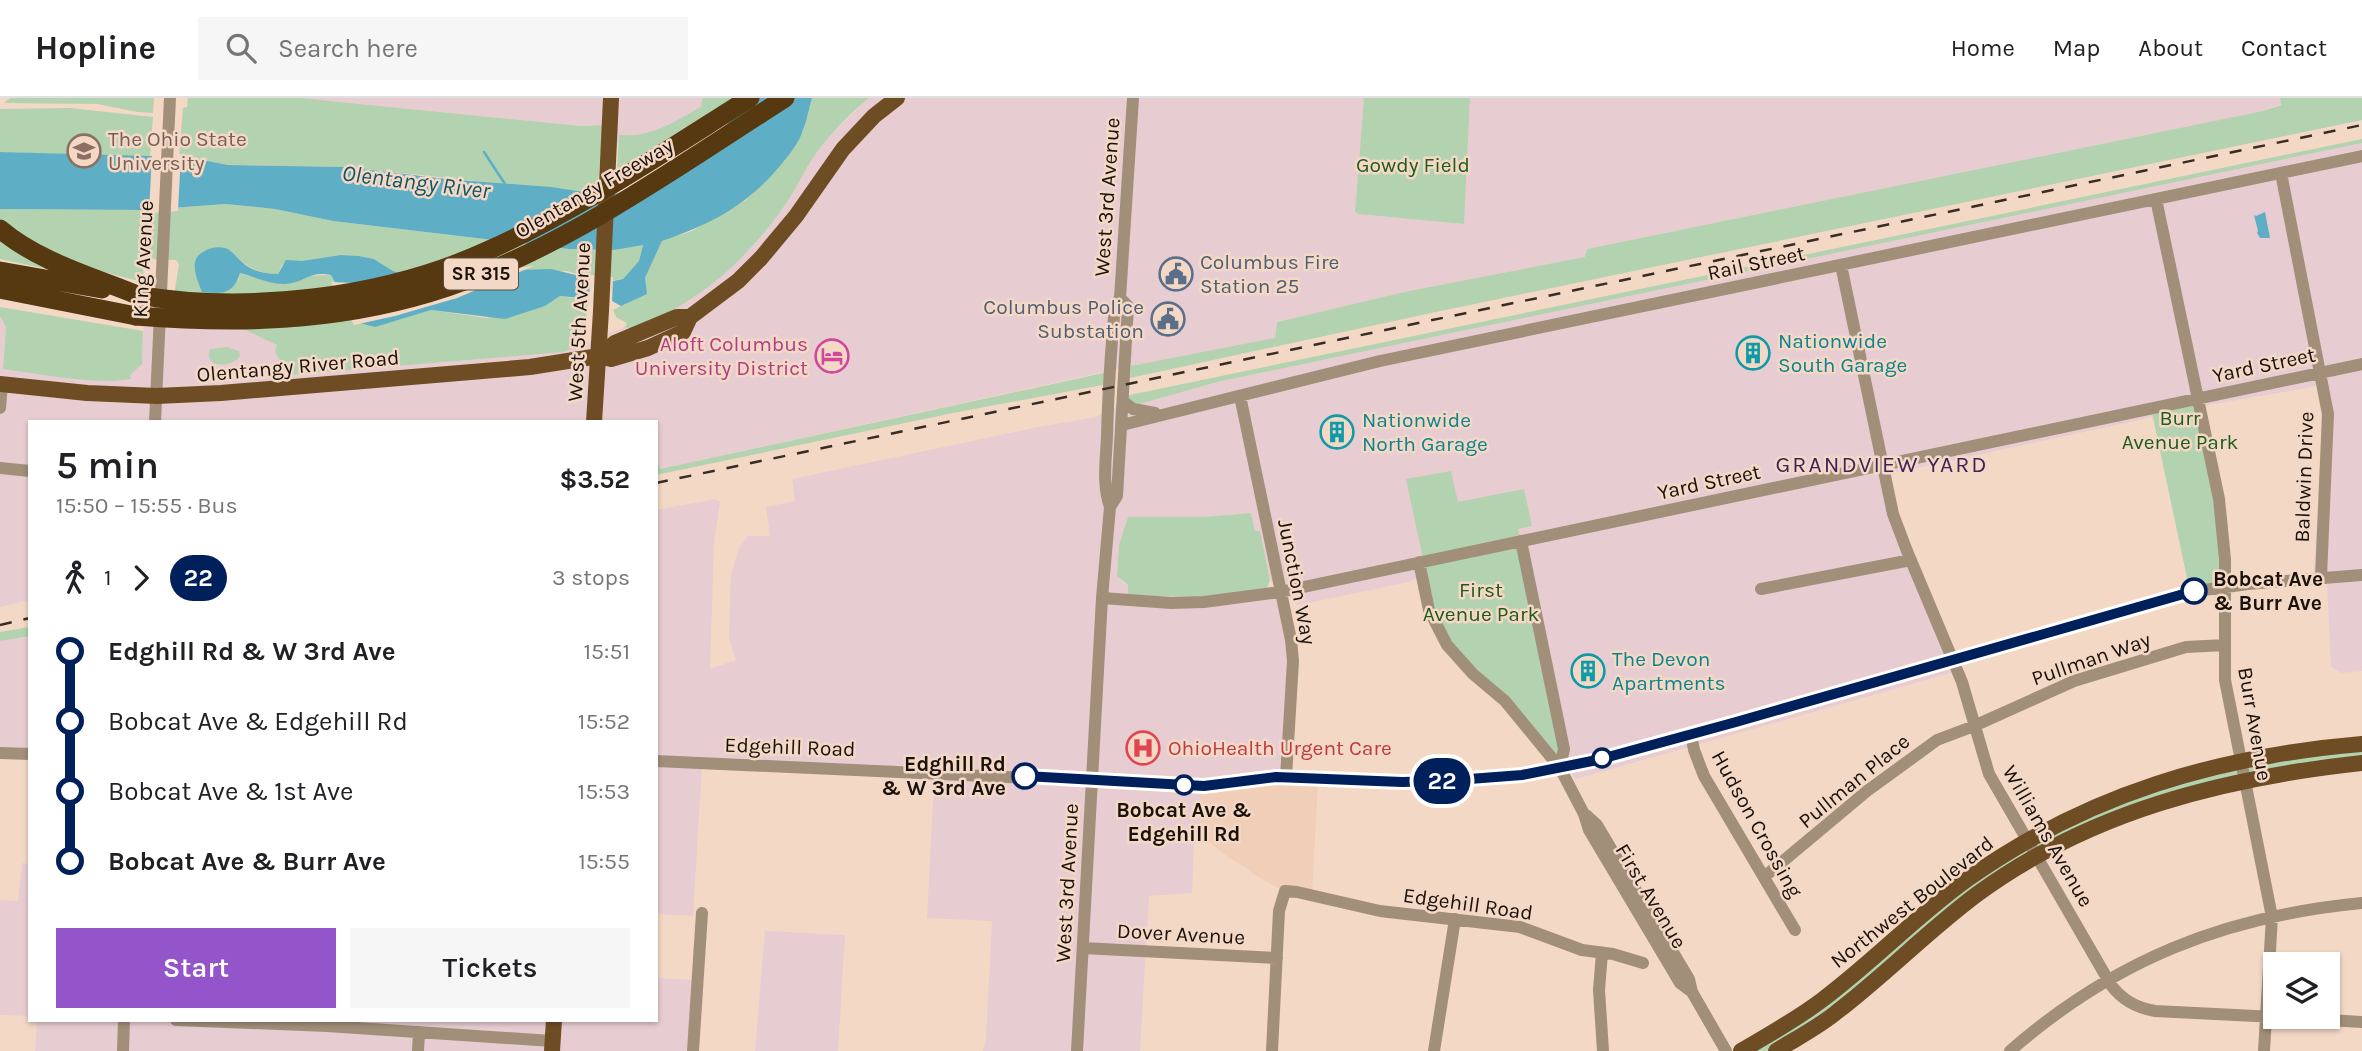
<!DOCTYPE html>
<meta charset="utf-8">
<style>
body{margin:0;font-family:Karla,sans-serif;background:#f6f6f6;color:#202124;height:100vh;display:flex;flex-direction:column;font-size:26px;white-space:nowrap}
*{box-sizing:border-box;margin:0}
p{font-size:23px;color:#757577}
.icon{flex:none;width:38px;height:38px;fill:none;stroke:currentColor;stroke-width:2;stroke-linecap:round;stroke-linejoin:round}
.map{position:relative;flex:1;overflow:hidden}
.sheet{position:absolute;left:28px;top:322px;width:630px;height:602px;display:flex;flex-direction:column;background:#fff;border-radius:0px;box-shadow:0 2px 5px #0004}
.sheet>*{flex:none}
.badge{padding:0 14px;border-radius:23px;font-size:24px;line-height:46px}
.buttons{position:absolute;left:2263px;top:854px;display:grid;gap:14px}
.buttons a{display:grid;place-items:center;width:77px;height:77px;border-radius:0px;background:#fff;box-shadow:0 2px 5px #0004;font-size:35px}
.map>.badge{position:absolute;translate:-50% -50%;box-shadow:0 0 0 4px #fff}
.legs{display:flex;align-items:center;gap:10px;height:77px;padding:0 28px;font-size:23px}
.legs p{margin-inline-start:auto}
.head{display:flex;align-items:center;justify-content:space-between;height:119px;padding:0 28px}
h1{font-size:38px;font-weight:600;line-height:52px}
.cta{display:flex;gap:14px;margin-top:auto;padding:14px 28px}
.cta a{flex:1;height:80px;border-radius:0px;background:#9455cb;color:#fff;font-size:28px;font-weight:600;line-height:80px;text-align:center}
.cta a+a{background:#f6f6f6;color:#202124}
ul{padding:0 28px;list-style:none}
li{display:flex;align-items:center;gap:24px;height:70px;font-size:26px}
li i{display:grid;place-items:center;width:10px;height:100%;margin:0 9px;background:currentColor}
li i::after{content:'';width:18px;height:18px;margin:-9px;border:5px solid;border-radius:50%;background:#fff}
li p{margin-inline-start:auto}
li:first-child i{background:linear-gradient(#0000 50%,currentColor 0)}
li:last-child i{background:linear-gradient(currentColor 50%,#0000 0)}
header{display:flex;align-items:center;gap:42px;box-sizing:border-box;height:98px;padding:0 35px;background:#fff;border-bottom:2px solid #e0e0e0}
header strong{font-size:33px}
nav{display:flex;gap:38px;margin-inline-start:auto;font-size:24px}
.search{width:490px;height:63px;background:#f6f6f6;display:flex;align-items:center;gap:18px;box-sizing:border-box;padding:0 24px;border-radius:0px;color:#757577;font-size:26px}
.map>svg:first-child{display:block}
</style>
<header>
<strong>Hopline</strong>
<div class="search"><svg class="icon" aria-label="search" viewBox="0 0 24 24"><circle cx="10" cy="10" r="6"/><path d="M15 15l6 6"/></svg>Search here</div>
<nav><a>Home</a><a>Map</a><a>About</a><a>Contact</a></nav>
</header>
<div class="map">
<svg width="2362" height="953" viewBox="0 0 2362 953">
<rect width="100%" height="100%" fill="#f3d8c6"/>
<path fill="#e7cdd1" d="M 300,0 L 703,0 L 702,19 L 619,45 L 601,44 L 598,27 L 581,28 Z
M 869,0 L 1364,0 L 1355,114 L 1358,116 L 1464,126 L 1470,0 L 2280,0 L 2281,6 L 2263,13 L 1587,151 L 1586,159 L 1409,193 L 1277,224 L 1275,240 L 1246,247 L 1131,268 L 660,371 L 656,358 L 656,324 L 30,324 L 30,502 L 0,509 L 0,218 L 6,229 L 3,271 L 98,282 L 130,281 L 130,277 L 142,266 L 145,196 L 174,198 L 257,236 L 278,248 L 287,275 L 292,277 L 563,254 L 625,229 L 630,231 L 691,202 L 726,174 L 753,148 L 784,109 L 812,62 L 829,38 Z
M 2362,45 L 2362,573 L 2342,575 L 2331,569 L 2327,486 L 2313,487 L 2323,321 L 2318,288 L 2209,307 L 1885,377 L 1894,412 L 1951,575 L 1576,681 L 1423,477 L 1409,484 L 1298,507 L 1270,482 L 1260,433 L 1255,433 L 1251,415 L 1203,419 L 1128,419 L 1119,447 L 1117,478 L 1120,479 L 1124,486 L 1267,490 L 1290,511 L 1288,678 L 1201,732 L 1204,738 L 1194,747 L 1192,795 L 1149,798 L 1140,953 L 983,953 L 986,941 L 992,823 L 927,820 L 934,683 L 828,674 L 702,669 L 693,818 L 656,816 L 656,412 L 715,401 L 720,404 L 714,446 L 710,571 L 736,562 L 729,541 L 731,477 L 739,450 L 748,438 L 770,438 L 766,409 L 795,403 L 792,381 L 1038,329 L 1095,319 L 1100,317 L 1104,312 L 1129,306 L 1136,307 L 1217,284 Z
M 30,538 L 30,655 L 0,654 L 0,543 Z
M 22,765 L 30,766 L 30,918 L 0,917 L 0,802 L 18,803 Z
M 765,833 L 845,837 L 838,953 L 755,953 Z
M 656,880 L 693,882 L 689,953 L 35,953 L 37,922 L 656,922 Z"/>
<path fill="#f0ceb7" d="M 1318,681 L 1312,797 L 1285,793 L 1265,783 L 1221,754 L 1210,744 L 1201,732 L 1201,688 Z"/>
<path fill="#b3d2af" d="M 10,0 L 154,0 L 153,15 L 138,14 L 97,6 L 4,5 Z
M 188,0 L 300,0 L 581,28 L 603,27 L 597,96 L 346,69 L 228,67 L 179,59 L 183,10 L 187,9 Z
M 703,0 L 733,0 L 617,72 L 619,37 C 652,40 673,24 701,9 Z
M 812,0 L 869,0 C 847,18 827,39 811,63 C 801,79 794,95 783,110 C 744,165 694,209 630,231 L 625,229 L 627,225 L 616,219 L 613,212 L 646,196 L 645,180 L 662,143 L 692,133 L 746,102 L 784,63 L 793,50 L 803,33 Z
M 1364,0 L 1470,0 L 1464,126 L 1358,116 L 1355,114 Z
M 2280,0 L 2362,0 L 2362,22 L 1436,214 L 1130,280 L 1131,268 L 1275,240 L 1277,224 L 1409,193 L 1585,159 L 1587,151 L 2263,13 L 2281,7 Z
M 70,10 L 153,19 L 150,59 L 0,54 L 0,11 Z
M 2362,41 L 2362,45 L 1217,284 L 1136,307 L 1125,298 Z
M 226,106 L 275,111 L 333,123 L 569,151 L 614,152 L 643,146 L 639,163 L 623,181 C 604,184 586,179 567,173 L 429,183 L 393,173 L 374,161 L 359,158 L 341,157 L 282,167 L 278,176 C 258,176 246,169 233,155 L 238,184 L 240,175 L 251,179 L 294,185 L 305,178 L 331,177 L 356,224 L 375,228 L 431,212 L 486,220 L 545,208 L 560,198 L 588,202 L 586,227 L 576,249 L 563,254 L 292,277 L 287,275 L 275,254 L 277,247 L 174,198 L 179,166 L 176,162 L 148,161 L 143,165 L 144,184 C 92,173 42,154 0,121 L 0,111 L 143,112 Z
M 0,138 L 47,171 L 0,161 Z
M 0,209 L 143,233 L 142,266 L 130,277 L 131,281 C 92,287 42,276 3,271 L 6,229 L 0,218 Z
M 227,249 L 239,253 L 240,258 C 232,270 203,271 210,251 Z
M 1108,274 L 1108,286 L 953,315 L 656,377 L 656,358 L 660,371 Z
M 2198,300 L 2201,313 L 2225,489 L 2190,494 L 2151,310 Z
M 1451,373 L 1458,404 L 1524,391 L 1532,428 L 1518,431 L 1564,651 L 1560,670 L 1438,531 L 1406,381 Z
M 1251,415 L 1255,433 L 1260,433 L 1270,482 L 1267,490 L 1196,499 L 1128,497 L 1128,487 L 1117,478 L 1119,447 L 1128,419 L 1203,419 Z
M 30,529 L 30,538 L 0,543 L 0,534 Z
M 2362,646 L 2362,665 L 2246,681 L 2036,758 L 1776,953 L 1741,953 L 1804,915 L 1967,781 L 2130,694 Z"/>
<path fill="#5eafc5" d="M 737,0 L 812,0 C 809,10 807,22 803,32 C 799,45 789,57 780,68 C 746,108 711,126 662,143 L 645,180 L 647,196 L 621,208 L 612,203 L 560,198 L 545,208 L 505,221 L 431,212 L 375,229 L 356,224 L 331,177 C 311,173 307,182 292,185 C 276,189 255,179 240,175 C 233,197 222,196 202,194 C 197,181 188,162 203,154 C 209,150 217,148 225,150 C 232,152 236,159 242,164 C 251,173 265,176 278,176 L 286,162 L 302,163 L 341,157 L 359,158 L 374,161 L 393,173 L 429,183 L 517,172 L 551,171 L 588,180 L 613,183 L 623,181 L 639,163 L 643,147 L 614,152 L 569,151 L 333,123 L 275,111 L 226,106 L 143,112 L 0,111 L 0,54 L 186,59 L 228,67 L 346,69 L 446,81 L 551,89 L 597,96 L 621,95 L 723,38 Z
M 2265,114 L 2270,140 L 2260,140 L 2257,135 L 2258,133 L 2254,117 L 2256,118 Z"/>
<path fill="#f3d8c6" d="M 152,56 L 181,56 L 178,113 L 149,115 Z
M 534,168 L 457,200 L 395,218 L 354,227 L 331,184 L 354,185 L 430,179 Z
M 590,177 L 613,179 L 612,207 L 589,205 Z"/>
<g fill="none" stroke-linecap="round" stroke-linejoin="round">
<path stroke="#5eafc5" stroke-width="2.5" d="M 484,54 L 505,86"/>
<path stroke="#a28f7a" stroke-width="12" d="M 2281,75 L 2328,316 L 2321,479
M 2156,101 L 2219,401 L 2225,461 L 2225,582 L 2272,819 L 2264,953
M 1841,167 L 1893,416 L 1907,453 L 1962,584 L 1989,676 L 2111,887 C 2122,902 2137,910 2155,913 L 2275,919
M 1240,298 L 1291,542 L 1293,563 L 1286,679
M 1124,304 L 1133,311 L 1155,315
M 0,310 L 2,286
M 155,324 L 170,0
M 1122,327 L 1380,263 L 2362,58
M 0,370 L 30,373
M 1110,409 L 1117,398 L 1128,208 L 1120,200
M 1521,443 L 1564,651 L 1560,670
M 1419,464 L 1429,512 L 1447,547 L 1473,576 L 1505,603 L 1560,670 L 1584,716 L 1589,732 L 1680,885 L 1692,894
M 1761,491 L 1911,462
M 1102,500 L 1171,505 L 1204,504 L 1280,494 L 2362,266
M 1691,636 L 1694,652 L 1704,678 L 1795,832
M 0,655 L 30,656
M 656,663 L 1204,688 L 1276,679 L 1361,683 L 1443,683 L 1523,677 L 1560,670 L 1736,624 L 2189,494 L 2248,486 L 2362,477
M 1586,717 L 1597,727 L 1689,881 L 1692,894 L 1726,953
M 1764,779 L 1867,693 L 1937,642 L 1974,628 L 2074,583 L 2186,549 L 2225,547
M 1083,850 L 1277,860
M 1602,855 L 1599,892 L 1603,953
M 2277,919 L 2362,924
M 176,922 L 327,928 L 552,943
M 123,953 L 124,922
M 418,953 L 419,934
M 693,953 L 702,815
M 1077,953 L 1102,500 L 1110,409 C 1102,387 1106,362 1107,339 C 1108,295 1111,251 1115,207 L 1120,200 L 1133,0
M 1272,953 L 1279,813 L 1285,793 L 1297,794 L 1380,813 L 1520,829 L 1582,852 L 1613,856 L 1643,865
M 1434,953 L 1455,821
M 2010,953 C 2114,862 2225,818 2362,805"/>
<path stroke="#6f4d24" stroke-width="16" d="M 599,258 L 615,245 L 677,219 L 690,219
M 0,286 L 87,295 L 157,298 L 221,295 L 530,269 L 599,258 L 611,261 L 648,250 L 683,234 L 690,219 L 738,183 L 761,160 L 796,118 L 843,51 L 874,18 L 897,0
M 594,324 L 601,213 L 611,0
M 552,953 L 554,922
M 1741,953 C 1768,937 1797,921 1822,902 C 1873,864 1917,817 1969,780 C 2088,696 2218,658 2362,646
M 1776,953 C 1797,940 1819,929 1838,913 C 1886,876 1928,833 1976,797 C 2090,713 2224,680 2362,665"/>
<path stroke="#563911" stroke-width="19" d="M 0,131 C 39,164 91,178 137,197
M 0,173 L 102,191
M 0,191 L 136,218"/>
<path stroke="#382c25" stroke-width="2.5" stroke-dasharray="12 12" stroke-linecap="butt" d="M 656,385 L 2362,27
M 0,527 L 30,520"/>
<path stroke="#563911" stroke-width="19" d="M 137,197 C 249,216 384,200 487,153 C 580,111 664,54 750,0
M 136,218 C 236,226 332,224 429,195 C 559,155 672,72 785,0"/>
</g>
<g fill="none" stroke-linecap="round" stroke-linejoin="round">
<defs>
<path id="line-1" d="M 1025,678 L 1204,688 L 1276,679 L 1402,684 L 1443,683 L 1522,677 L 1597,662 L 1736,624 L 2194,493"/>
</defs>
<use href="#line-1" stroke="#fff" stroke-width="16"/>
<use href="#line-1" stroke="#00205b" stroke-width="10"/>
</g>
<defs>
<symbol id="university-ring" viewBox="-11 -11 22 22"><circle r="9.5" fill="#f3d8c6" stroke="#8d6e63" stroke-width="1.5"/><path d="M0-5L7-2L0 1L-7-2ZM-4 1L0 2.5L4 1V4Q0 6-4 4Z" fill="#8d6e63"/></symbol>
<symbol id="civic-ring" viewBox="-11 -11 22 22"><circle r="9.5" fill="#f3d8c6" stroke="#5c6f8a" stroke-width="1.5"/><path d="M-.6-6.5H3V-4.5H.6V-3L4-1V1h2V6H-6V1h2V-1L-.6-3ZM-1.2 2.5V6h2.4V2.5Z" fill="#5c6f8a"/></symbol>
<symbol id="building-ring" viewBox="-11 -11 22 22"><circle r="9.5" fill="#f3d8c6" stroke="#0f9aa8" stroke-width="1.5"/><path d="M-4-6H4V6H1V3H-1V6H-4ZM-2.5-4.3h1.7v1.8h-1.7ZM.8-4.3h1.7v1.8H.8ZM-2.5-1h1.7V.8h-1.7ZM.8-1h1.7V.8H.8Z" fill="#0f9aa8"/></symbol>
<symbol id="hotel-ring" viewBox="-11 -11 22 22"><circle r="9.5" fill="#f3d8c6" stroke="#d1479c" stroke-width="1.5"/><path d="M-6-4.5h1.5V1H6V5H4.5V3h-9V5H-6ZM-4 0a1.8 1.8 0 1 1 3.6 0ZM.5 0V-2.5h3Q6-2.5 6 0Z" fill="#d1479c"/></symbol>
<symbol id="hospital-ring" viewBox="-11 -11 22 22"><circle r="9.5" fill="#f3d8c6" stroke="#e0444e" stroke-width="1.5"/><path d="M-5-5h3v3.5h4V-5h3V5h-3V1.5h-4V5h-3Z" fill="#e0444e"/></symbol>
</defs>
<g fill-rule="evenodd">
<use href="#university-ring" x="65" y="34" width="38" height="38"/>
<use href="#civic-ring" x="1157" y="157" width="38" height="38"/>
<use href="#civic-ring" x="1149" y="202" width="38" height="38"/>
<use href="#building-ring" x="1734" y="236" width="38" height="38"/>
<use href="#hotel-ring" x="813" y="239" width="38" height="38"/>
<use href="#building-ring" x="1318" y="315" width="38" height="38"/>
<use href="#building-ring" x="1569" y="554" width="38" height="38"/>
<use href="#hospital-ring" x="1124" y="631" width="38" height="38"/>
</g>
<g fill="#fff" stroke="#00205b" stroke-width="3.5">
<circle cx="2194" cy="493" r="12"/>
<circle cx="1602" cy="660" r="9"/>
<circle cx="1025" cy="678" r="12"/>
<circle cx="1184" cy="687" r="9"/>
</g>
<g text-anchor="middle" dominant-baseline="central" stroke-width="5" stroke-linejoin="round" paint-order="stroke">
<rect fill="#f3d8c6" stroke="#5b4d43" stroke-width="2" x="444" y="160.5" width="74" height="31" rx="5"/>
<g font-size="19" font-weight="bold" fill="#1a110b">
<text x="481" y="176">SR 315</text>
</g>
<g font-size="21" fill="#785e54" stroke="#f3d8c6" text-anchor="start">
<text x="108" y="41">The Ohio State<tspan x="108" dy="24">University</tspan></text>
</g>
<g font-size="21" fill="#1f5b1b" stroke="#f3d8c6">
<text x="1413" y="67">Gowdy Field</text>
<text x="2180" y="320">Burr<tspan x="2180" dy="24">Avenue Park</tspan></text>
<text x="1481" y="492">First<tspan x="1481" dy="24">Avenue Park</tspan></text>
</g>
<g font-size="21" fill="#1a110b" stroke="#f3d8c6">
<text transform="translate(594 90) rotate(-30)">Olentangy Freeway</text>
<text transform="translate(1107 99) rotate(-86)">West 3rd Avenue</text>
<text transform="translate(143 161) rotate(-87)">King Avenue</text>
<text transform="translate(1756 165) rotate(-12)">Rail Street</text>
<text transform="translate(579 224) rotate(-87)">West 5th Avenue</text>
<text transform="translate(2264 267) rotate(-12)">Yard Street</text>
<text transform="translate(298 268) rotate(-5)">Olentangy River Road</text>
<text transform="translate(2304 379) rotate(-88)">Baldwin Drive</text>
<text transform="translate(1709 384) rotate(-12)">Yard Street</text>
<text transform="translate(1297 484) rotate(79)">Junction Way</text>
<text transform="translate(2091 561) rotate(-19)">Pullman Way</text>
<text transform="translate(2255 626) rotate(80)">Burr Avenue</text>
<text transform="translate(790 649) rotate(2)">Edgehill Road</text>
<text transform="translate(1854 683) rotate(-39)">Pullman Place</text>
<text transform="translate(1757 726) rotate(61)">Hudson Crossing</text>
<text transform="translate(2048 738) rotate(60)">Williams Avenue</text>
<text transform="translate(1067 785) rotate(-87)">West 3rd Avenue</text>
<text transform="translate(1651 798) rotate(59)">First Avenue</text>
<text transform="translate(1912 804) rotate(-38)">Northwest Boulevard</text>
<text transform="translate(1468 806) rotate(8)">Edgehill Road</text>
<text transform="translate(1181 836) rotate(3)">Dover Avenue</text>
</g>
<g font-size="21" fill="#4e5e75" stroke="#f3d8c6" text-anchor="start">
<text x="1200" y="164">Columbus Fire<tspan x="1200" dy="24">Station 25</tspan></text>
<text x="1144" y="209" text-anchor="end">Columbus Police<tspan x="1144" dy="24">Substation</tspan></text>
</g>
<g font-size="21" fill="#0d838f" stroke="#f3d8c6" text-anchor="start">
<text x="1778" y="243">Nationwide<tspan x="1778" dy="24">South Garage</tspan></text>
<text x="1362" y="322">Nationwide<tspan x="1362" dy="24">North Garage</tspan></text>
<text x="1612" y="561">The Devon<tspan x="1612" dy="24">Apartments</tspan></text>
</g>
<g font-size="21" fill="#b23c85" stroke="#f3d8c6" text-anchor="end">
<text x="808" y="246">Aloft Columbus<tspan x="808" dy="24">University District</tspan></text>
</g>
<g font-size="21" font-weight="bold" fill="#1a110b" stroke="#f3d8c6" text-anchor="start">
<text x="2213" y="481">Bobcat Ave<tspan x="2213" dy="24">&amp; Burr Ave</tspan></text>
<text x="1006" y="666" text-anchor="end">Edghill Rd<tspan x="1006" dy="24">&amp; W 3rd Ave</tspan></text>
<text x="1184" y="712" text-anchor="middle">Bobcat Ave &amp;<tspan x="1184" dy="24">Edgehill Rd</tspan></text>
</g>
<g font-size="21" fill="#be3a42" stroke="#f3d8c6" text-anchor="start">
<text x="1168" y="650">OhioHealth Urgent Care</text>
</g>
<g font-size="23" font-style="italic" fill="#105565" stroke="#f3d8c6">
<text transform="translate(416 84) rotate(7)">Olentangy River</text>
</g>
<g font-size="23" letter-spacing="2" fill="#40225a" stroke="#f3d8c6">
<text x="1882" y="366">GRANDVIEW YARD</text>
</g>
</g>
</svg>
<div class="buttons">
<a><svg class="icon" aria-label="layers" viewBox="0 0 24 24"><path d="M12 4l9 5-9 5-9-5zM3 14l9 5 9-5"/></svg></a>
</div>
<b class="badge" style="left:1442px;top:683px;background:#00205b;color:#fff">22</b>
<section class="sheet">
<div class="head"><div><h1>5 min</h1><p>15:50 – 15:55 · Bus</p></div><b>$3.52</b></div>
<div class="legs"><svg class="icon" aria-label="walk" viewBox="0 0 24 24"><circle cx="13" cy="4" r="2"/><path d="M13 8l-2 6 4 7M11 14l-3 7M7 12l3-4h3l4 4"/></svg>1<svg class="icon" aria-label="forward" viewBox="0 0 24 24"><path d="M9 5l7 7-7 7"/></svg><b class="badge" style="background:#00205b;color:#fff">22</b><p>3 stops</p></div>
<ul>
<li><i style="color:#00205b"></i><b>Edghill Rd &amp; W 3rd Ave</b><p>15:51</p></li>
<li><i style="color:#00205b"></i><span>Bobcat Ave &amp; Edgehill Rd</span><p>15:52</p></li>
<li><i style="color:#00205b"></i><span>Bobcat Ave &amp; 1st Ave</span><p>15:53</p></li>
<li><i style="color:#00205b"></i><b>Bobcat Ave &amp; Burr Ave</b><p>15:55</p></li>
</ul>
<div class="cta"><a>Start</a><a>Tickets</a></div>
</section>
</div>
